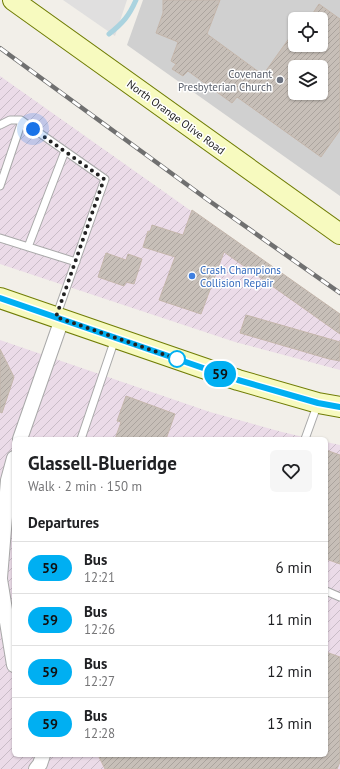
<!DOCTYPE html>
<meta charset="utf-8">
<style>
body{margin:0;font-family:"PT Sans",sans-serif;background:#f6f6f6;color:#202124;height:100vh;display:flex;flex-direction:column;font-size:15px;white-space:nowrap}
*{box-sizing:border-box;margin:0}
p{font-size:13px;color:#757577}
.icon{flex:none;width:22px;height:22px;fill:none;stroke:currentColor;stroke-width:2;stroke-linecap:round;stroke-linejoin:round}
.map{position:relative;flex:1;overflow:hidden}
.details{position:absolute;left:12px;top:437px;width:316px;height:320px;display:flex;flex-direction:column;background:#fff;border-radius:6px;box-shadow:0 1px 3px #0004}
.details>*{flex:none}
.badge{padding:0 8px;border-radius:13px;font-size:14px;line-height:26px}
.tools{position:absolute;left:288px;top:12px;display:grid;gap:8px}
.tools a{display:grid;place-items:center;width:40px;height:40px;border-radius:6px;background:#fff;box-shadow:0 1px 3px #0004;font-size:20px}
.you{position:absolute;width:20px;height:20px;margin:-10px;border:3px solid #fff;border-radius:50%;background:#1a73e8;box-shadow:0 0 0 6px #1a73e833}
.map>.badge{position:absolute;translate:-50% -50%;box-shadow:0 0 0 2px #fff}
h2{padding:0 16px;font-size:15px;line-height:36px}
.round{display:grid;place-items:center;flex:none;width:42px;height:42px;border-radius:6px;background:#f6f6f6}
.summary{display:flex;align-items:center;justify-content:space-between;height:68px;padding:0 16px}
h1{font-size:19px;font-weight:700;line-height:30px}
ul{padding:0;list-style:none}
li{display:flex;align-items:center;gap:12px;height:52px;padding:0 16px;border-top:1px solid #e0e0e0}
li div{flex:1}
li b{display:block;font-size:15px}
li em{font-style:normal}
li .badge{min-width:44px;font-weight:700;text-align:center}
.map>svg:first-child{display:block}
</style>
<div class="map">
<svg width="340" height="769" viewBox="0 0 340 769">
<defs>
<pattern id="industrial-furrows" width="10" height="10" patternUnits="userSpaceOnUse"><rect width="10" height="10" fill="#ebdbe8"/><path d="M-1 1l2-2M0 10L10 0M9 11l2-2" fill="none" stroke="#c9bcc7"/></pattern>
<pattern id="building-hatch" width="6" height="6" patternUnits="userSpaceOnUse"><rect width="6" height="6" fill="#c7bfb8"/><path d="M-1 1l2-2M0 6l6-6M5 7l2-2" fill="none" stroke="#aba49e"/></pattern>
</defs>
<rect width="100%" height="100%" fill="#f2efe9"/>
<path fill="#e0dfdf" d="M 63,0 L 127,0 L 115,36 Z"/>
<path fill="url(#industrial-furrows)" d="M 0,76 L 340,316 L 340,370 L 235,342 L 0,264 Z
M 0,340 L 210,412 L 282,432 L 312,439 L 14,439 L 14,755 L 326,755 L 326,442 L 340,445 L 340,769 L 0,769 Z"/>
<path fill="#d0d0d0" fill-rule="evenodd" d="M 143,0 L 340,0 L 340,196 L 127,45 ZM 295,19 L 321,19 L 321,45 L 295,45 ZM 295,67 L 321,67 L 321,93 L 295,93 Z"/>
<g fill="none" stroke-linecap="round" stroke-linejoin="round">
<path stroke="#aad3df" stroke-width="5" d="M 109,34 C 123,23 129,16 136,0"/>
</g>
<path fill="url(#building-hatch)" stroke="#c4b6ab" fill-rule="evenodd" d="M 163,0 L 220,0 L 207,34 L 263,75 L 295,30 L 295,45 L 321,45 L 321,19 L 309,19 L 319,4 L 340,19 L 340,130 L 321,157 L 237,97 L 232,103 L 188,71 L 183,76 L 172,69 L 176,64 L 171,61 L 178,42 L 156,33 L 163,13 ZM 295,67 L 321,67 L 321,93 L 295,93 Z
M 192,210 L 340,314 L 340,334 L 224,252 L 201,314 L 159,300 L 175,257 L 143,247 L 148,231 L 150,232 L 152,225 L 183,235 Z
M 106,253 L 126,260 L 128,254 L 142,259 L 134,284 L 126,282 L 124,286 L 98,277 Z
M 246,315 L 340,342 L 340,361 L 329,359 L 240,333 Z
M 0,349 L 14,377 L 2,413 L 0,412 Z
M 126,396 L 175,414 L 166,439 L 115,439 L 121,422 L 117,421 Z
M 326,450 L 340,455 L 340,564 L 326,559 Z
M 326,652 L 340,657 L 340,762 L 337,769 L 105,769 L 98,755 L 326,755 Z"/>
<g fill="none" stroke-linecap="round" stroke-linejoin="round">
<defs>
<path id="lane" d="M 0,125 L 10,120 L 21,120 L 105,179 L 56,317
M 0,186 L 22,121
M 0,238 L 76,262
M 28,247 L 65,151
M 81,439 L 115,339
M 305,439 L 318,403
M 326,591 L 340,597"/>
<path id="street" d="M 20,439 L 62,319
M 0,578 L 8,480 L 14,458
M 0,579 L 14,665
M 36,769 L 40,764 L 43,755"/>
<path id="secondary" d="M 13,0 L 340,234
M 0,298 L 238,380 L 318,403 L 340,407"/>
</defs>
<use href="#lane" stroke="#a9a9a9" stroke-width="9"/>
<use href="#street" stroke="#a9a9a9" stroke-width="16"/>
<use href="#secondary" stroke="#707d05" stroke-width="22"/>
<use href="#lane" stroke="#fff" stroke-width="7"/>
<use href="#street" stroke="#fff" stroke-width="14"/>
<use href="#secondary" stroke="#f7fabf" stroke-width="20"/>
<defs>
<path id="rail" d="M 0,48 L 208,200 L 340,293"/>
</defs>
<use href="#rail" stroke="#707070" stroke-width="4.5"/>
<use href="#rail" stroke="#fff" stroke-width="3" stroke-dasharray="9" stroke-linecap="butt"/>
</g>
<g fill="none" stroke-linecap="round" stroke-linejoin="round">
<defs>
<path id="line" d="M 0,298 L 238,380 L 318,403 L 340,407"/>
</defs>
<use href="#line" stroke="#fff" stroke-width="9"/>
<use href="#line" stroke="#00aff2" stroke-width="6"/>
<path stroke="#222" stroke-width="4" stroke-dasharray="0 7.2" d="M 33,129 L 104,179 L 56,317 L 183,361 L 177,359"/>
</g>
<circle fill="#6b7280" stroke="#fff" stroke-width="1.5" cx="280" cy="80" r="4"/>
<circle fill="#3f7fe0" stroke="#fff" stroke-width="1.5" cx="192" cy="276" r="4"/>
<circle fill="#fff" stroke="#00aff2" stroke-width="2" cx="177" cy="359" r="8"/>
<g text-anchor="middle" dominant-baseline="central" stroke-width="3" stroke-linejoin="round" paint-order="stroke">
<g font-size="11" fill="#5b616d" stroke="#fff" text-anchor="end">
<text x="272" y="74">Covenant<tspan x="272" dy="13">Presbyterian Church</tspan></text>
</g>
<g font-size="11" fill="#222" stroke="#fff">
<text transform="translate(176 117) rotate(36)">North Orange Olive Road</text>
</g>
<g font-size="11" fill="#366cbe" stroke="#fff" text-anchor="start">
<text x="200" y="270">Crash Champions<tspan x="200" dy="13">Collision Repair</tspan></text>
</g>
</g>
</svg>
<div class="tools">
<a><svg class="icon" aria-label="locate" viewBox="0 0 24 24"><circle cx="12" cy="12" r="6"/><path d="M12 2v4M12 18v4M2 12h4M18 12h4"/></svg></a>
<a><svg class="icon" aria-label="layers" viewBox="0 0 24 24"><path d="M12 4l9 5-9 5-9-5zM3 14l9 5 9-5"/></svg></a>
</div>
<div class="you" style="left:33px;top:129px"></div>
<b class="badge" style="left:220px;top:374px;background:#00aff2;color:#111">59</b>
<section class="details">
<div class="summary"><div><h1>Glassell-Blueridge</h1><p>Walk · 2 min · 150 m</p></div><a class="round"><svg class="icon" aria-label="heart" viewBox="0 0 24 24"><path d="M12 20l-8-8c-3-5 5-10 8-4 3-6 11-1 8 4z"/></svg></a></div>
<h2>Departures</h2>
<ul>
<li><span class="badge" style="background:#00aff2;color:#111">59</span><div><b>Bus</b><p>12:21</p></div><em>6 min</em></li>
<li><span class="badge" style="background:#00aff2;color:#111">59</span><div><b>Bus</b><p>12:26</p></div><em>11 min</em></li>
<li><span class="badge" style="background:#00aff2;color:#111">59</span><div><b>Bus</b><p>12:27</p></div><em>12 min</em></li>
<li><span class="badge" style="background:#00aff2;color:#111">59</span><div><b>Bus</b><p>12:28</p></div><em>13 min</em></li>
</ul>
</section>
</div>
